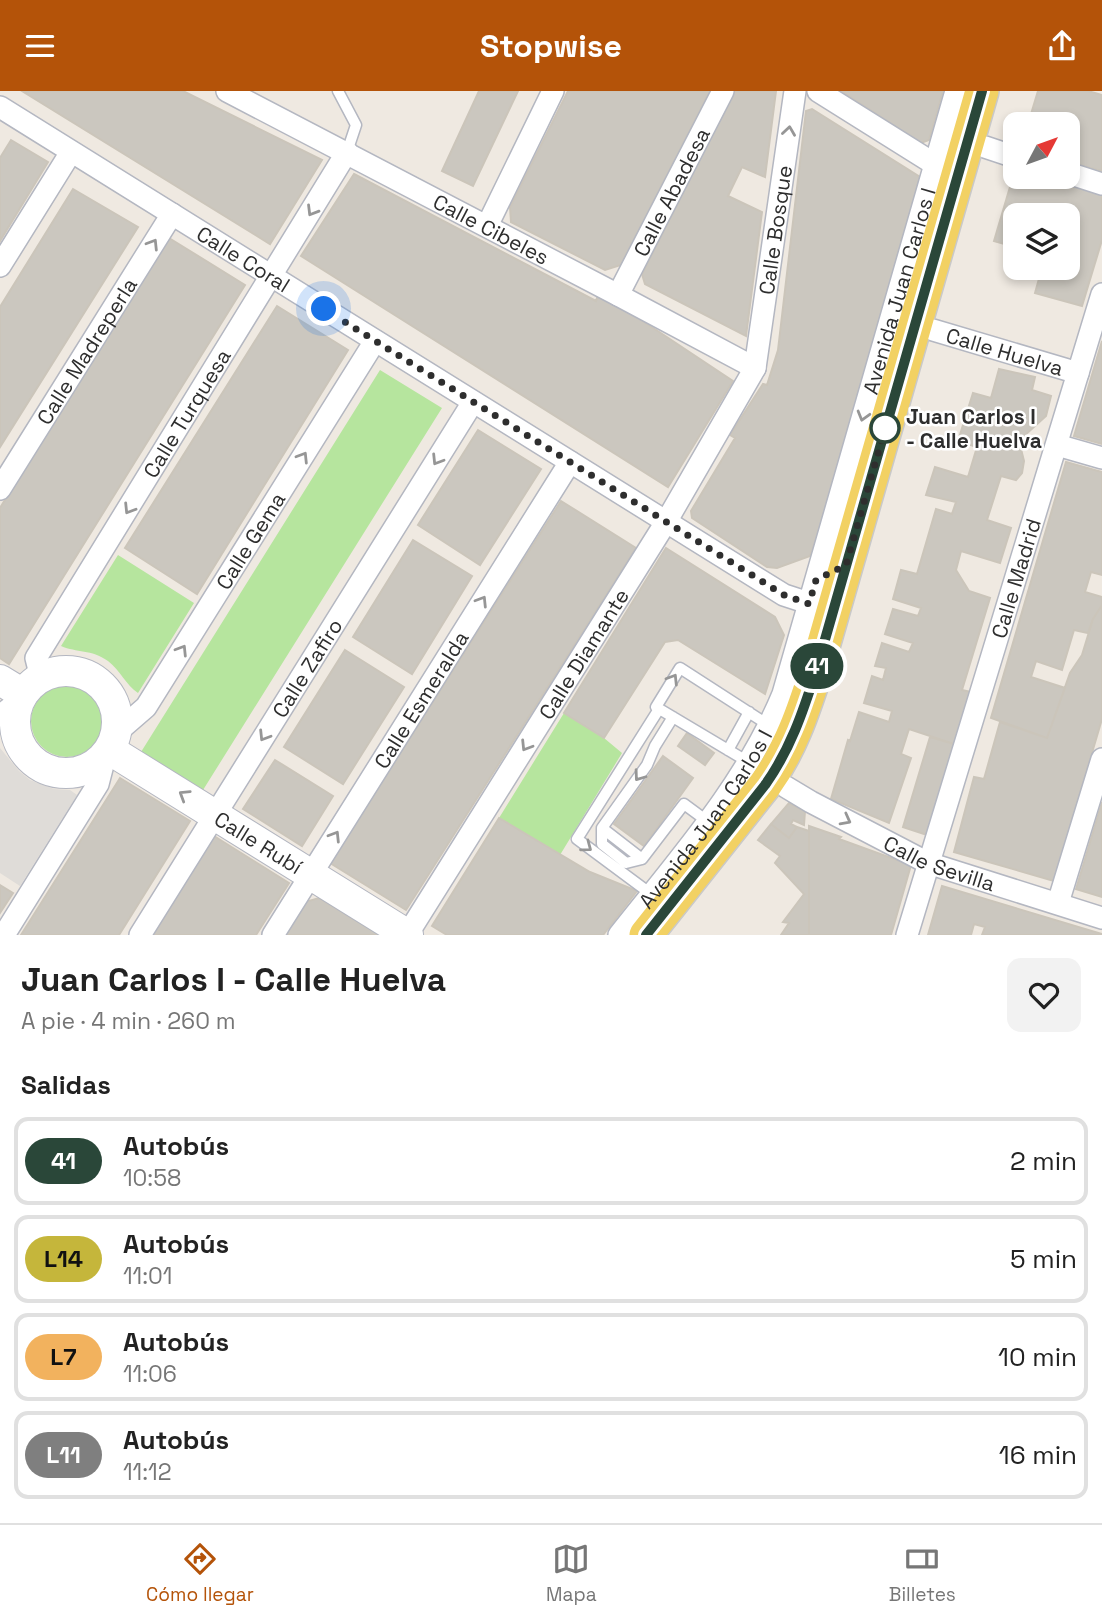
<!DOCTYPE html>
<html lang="es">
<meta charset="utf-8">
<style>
body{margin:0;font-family:"Space Grotesk",sans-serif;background:#f2f2f2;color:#222;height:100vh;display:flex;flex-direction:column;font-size:26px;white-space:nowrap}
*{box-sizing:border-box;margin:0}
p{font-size:23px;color:#767676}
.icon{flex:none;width:38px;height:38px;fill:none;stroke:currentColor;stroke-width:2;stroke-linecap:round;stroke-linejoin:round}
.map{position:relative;height:844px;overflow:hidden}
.side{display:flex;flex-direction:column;background:#fff;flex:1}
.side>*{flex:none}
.badge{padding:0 14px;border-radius:23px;font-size:24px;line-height:46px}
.needle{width:46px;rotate:49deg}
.controls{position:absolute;left:1003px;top:21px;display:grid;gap:14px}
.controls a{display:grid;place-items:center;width:77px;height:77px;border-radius:14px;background:#fff;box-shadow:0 4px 10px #0003;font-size:35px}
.you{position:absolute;width:35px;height:35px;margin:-18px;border:5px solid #fff;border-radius:50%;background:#1a73e8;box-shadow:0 0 0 10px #1a73e833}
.map>.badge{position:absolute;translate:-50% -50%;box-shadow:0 0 0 4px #fff}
h2{padding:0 21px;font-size:26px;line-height:63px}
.round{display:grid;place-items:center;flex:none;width:74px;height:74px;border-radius:14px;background:#f2f2f2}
.overview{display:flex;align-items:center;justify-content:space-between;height:119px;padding:0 21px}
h1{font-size:33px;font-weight:800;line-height:52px}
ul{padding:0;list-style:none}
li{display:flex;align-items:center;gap:21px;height:88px;margin:0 14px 10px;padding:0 7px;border:4px solid #e0e0e0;border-radius:14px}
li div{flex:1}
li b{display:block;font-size:26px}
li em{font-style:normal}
li .badge{min-width:77px;font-weight:700;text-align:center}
header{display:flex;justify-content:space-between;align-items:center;height:91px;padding:0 21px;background:#b45309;color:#fff;font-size:32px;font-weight:800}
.tab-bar{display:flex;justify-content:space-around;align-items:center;height:98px;border-top:2px solid #e0e0e0;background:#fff;font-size:19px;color:#767676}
.tab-bar a{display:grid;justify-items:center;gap:4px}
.tab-bar .on{color:#b45309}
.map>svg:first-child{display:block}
</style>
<header><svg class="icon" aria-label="menu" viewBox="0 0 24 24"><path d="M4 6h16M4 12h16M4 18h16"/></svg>Stopwise<svg class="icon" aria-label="share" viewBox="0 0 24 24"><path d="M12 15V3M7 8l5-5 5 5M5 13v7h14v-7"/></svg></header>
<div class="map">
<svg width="1102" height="844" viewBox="0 0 1102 844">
<rect width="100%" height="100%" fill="#efe9e1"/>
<path fill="#b6e59e" d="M 380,279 L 442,317 L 203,699 L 141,661 Z
M 118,464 L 194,512 L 138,602 C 126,594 120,579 108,570 C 91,558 77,562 61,555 Z
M31 630a36 36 0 1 1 72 0a36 36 0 1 1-72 0Z
M 564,622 L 604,647 L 622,662 L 560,764 L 499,727 Z"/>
<path fill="#dfdcd8" d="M 0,657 L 19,680 L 30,689 L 54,698 L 70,699 L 77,704 L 20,795 L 0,782 Z"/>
<path fill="#cbc7bf" stroke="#cbc5ba" stroke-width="2" d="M 22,0 L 183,0 L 322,69 L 270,153 Z
M 479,0 L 518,0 L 473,95 L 442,80 Z
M 568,0 L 710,0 L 621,174 L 605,179 L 511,131 L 510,116 Z
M 734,0 L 776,0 L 765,86 L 742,76 L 728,105 L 762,121 L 746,245 L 645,193 L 642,183 Z
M 841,0 L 943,0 L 929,49 L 921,52 Z
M 1038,0 L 1088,0 L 1102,4 L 1102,80 L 1068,71 L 1068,33 L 1028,33 Z
M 812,18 L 920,86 L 819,441 L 810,465 L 777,477 L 767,476 L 692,427 L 691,420 L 735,347 L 730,344 L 763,293 L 767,294 L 778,259 L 806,20 Z
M 11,49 L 48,71 L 0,150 L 0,67 Z
M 1015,79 L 1015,86 L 1046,86 L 1102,101 L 1102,149 L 1082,215 L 1035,202 L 1042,177 L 1068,177 L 1068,124 L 1015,124 L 1015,156 L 994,150 Z
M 354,83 L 596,210 L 599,201 L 733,290 L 668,396 L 301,165 Z
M 73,98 L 138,136 L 0,356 L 0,216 Z
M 169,147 L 245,194 L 9,573 L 0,567 L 0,417 Z
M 277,215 L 348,259 L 197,503 L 125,457 Z
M 1102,250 L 1102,353 L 1074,345 Z
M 999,278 L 1035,286 L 1032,299 L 1051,305 L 1046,325 L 1024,345 L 1020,354 L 1024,370 L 1022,382 L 1016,389 L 1001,385 L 987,429 L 1011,437 L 1000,472 L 961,460 L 956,479 L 969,500 L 990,507 L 962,599 L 971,601 L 954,653 L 909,638 L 901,663 L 911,667 L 889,732 L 831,708 L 848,649 L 850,650 L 859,621 L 889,631 L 892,620 L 864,612 L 872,585 L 883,589 L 886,577 L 875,575 L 882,552 L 909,561 L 913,552 L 885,543 L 893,518 L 918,525 L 921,517 L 893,508 L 901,479 L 917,483 L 936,418 L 952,423 L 956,411 L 926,404 L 935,376 L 968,386 L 977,356 L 958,350 L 973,302 L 991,307 Z
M 478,339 L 541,378 L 480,474 L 418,434 Z
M 1066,371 L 1102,381 L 1102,484 L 1091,481 L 1085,501 L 1102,506 L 1102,514 L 1093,528 L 1088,542 L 1074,539 L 1062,579 L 1036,570 L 1031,586 L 1065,597 L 1047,647 L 991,627 Z
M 561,410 L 636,457 L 406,819 L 330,772 Z
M 413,449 L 472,485 L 412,583 L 353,546 Z
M 666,457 L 775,526 L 784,544 L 765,603 L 678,549 L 665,551 L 604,647 L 564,622 Z
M 1102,514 L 1102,628 L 1054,790 L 954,761 L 974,686 L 984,688 L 1000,631 L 1047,647 L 1070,582 L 1082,564 L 1093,528 Z
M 345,559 L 404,596 L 343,693 L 284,656 Z
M 687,642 L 714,662 L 705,674 L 678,655 Z
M 930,646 L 954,653 L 927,744 L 903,736 Z
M 663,665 L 693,687 L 644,755 L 614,733 Z
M 275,669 L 333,705 L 302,755 L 243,718 Z
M 120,687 L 190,730 L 119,844 L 21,844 Z
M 1102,711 L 1102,806 L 1076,798 Z
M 789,712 L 805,720 L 804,734 L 793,729 L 791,733 L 797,736 L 789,747 L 771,733 Z
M 499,727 L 590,781 L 637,800 L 603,844 L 447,844 L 432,835 Z
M 771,733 L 789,747 L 797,736 L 809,740 L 809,844 L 781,844 L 789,832 L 783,831 L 804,803 L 775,772 L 780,765 L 758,749 Z
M 809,735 L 841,746 L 839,748 L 911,774 L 891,844 L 809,844 Z
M 214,745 L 289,792 L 256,844 L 152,844 Z
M 0,794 L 13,802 L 0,822 Z
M 942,795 L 1102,843 L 1102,844 L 982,844 L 985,836 L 974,833 L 971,844 L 928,844 Z
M 319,807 L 378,843 L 378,844 L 284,844 L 305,811 Z"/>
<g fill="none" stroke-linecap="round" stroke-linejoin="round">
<defs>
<path id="service" d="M 338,0 L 356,34 L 347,61
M 673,626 L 655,655 L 647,674 L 602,737 L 642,768 L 684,713 L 707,730
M 728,659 L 749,621
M 750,672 L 656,616 L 680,577 L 770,635
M 602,737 L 602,753 L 626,772 L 642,768
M 651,803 L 577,748 L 659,618"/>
<g id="minor">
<path id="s1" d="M 227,0 L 618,204 L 755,277"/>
<path d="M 818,0 L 936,74 L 947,79"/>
<path id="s2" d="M 0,16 L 784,504 L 833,520"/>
<path d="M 985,56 L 1015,66"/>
<path d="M 1068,82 L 1102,93"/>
<path d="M 487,135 L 553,0"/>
<path d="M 0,175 L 71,61"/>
<path id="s3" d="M 618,204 L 723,0"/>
<path id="s4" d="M 933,239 L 1078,282"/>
<path d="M 1057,354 L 1102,367"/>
<path id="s5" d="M 0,398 L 172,123"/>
<path id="s6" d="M 41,587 L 36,567 L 347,61"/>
<path d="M 0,625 L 19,610"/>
<path id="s7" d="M 116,642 L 146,616 L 375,250"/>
<path id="s8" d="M 786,696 L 811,711 L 928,772 L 1102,827"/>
<path d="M 1058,812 L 1102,668"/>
<path d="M 4,844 L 98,693 L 105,666"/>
<path id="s9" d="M 140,844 L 473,311"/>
<path id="s10" d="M 273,844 L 570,371"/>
<path id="s11" d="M 407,844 L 666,431 L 755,277 L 795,0"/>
<path id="s12" d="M 619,844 C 679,768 746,693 783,603 L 956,0"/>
<path id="s13" d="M 907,844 L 1102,203"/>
</g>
<g id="secondary">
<circle cx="66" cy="631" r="51"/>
<path d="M 0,589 L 23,603"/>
<path id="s14" d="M 110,659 L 408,844"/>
</g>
<path id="primary" d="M 646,844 L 765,694 C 790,659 803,621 816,580 L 982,0"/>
</defs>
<use href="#service" stroke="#b4b7c1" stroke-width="13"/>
<use href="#minor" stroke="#b4b7c1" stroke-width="24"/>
<use href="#secondary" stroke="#b4b7c1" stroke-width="32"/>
<use href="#primary" stroke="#c9c9c9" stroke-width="36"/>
<use href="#service" stroke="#fff" stroke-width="10"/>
<use href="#minor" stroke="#fff" stroke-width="21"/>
<use href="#secondary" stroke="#fff" stroke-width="30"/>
<use href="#primary" stroke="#f2d163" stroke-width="33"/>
</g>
<defs><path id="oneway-chevron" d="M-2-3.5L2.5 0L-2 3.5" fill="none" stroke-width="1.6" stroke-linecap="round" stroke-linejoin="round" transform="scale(1.75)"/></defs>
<g stroke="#969696">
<use href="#oneway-chevron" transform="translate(789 40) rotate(-82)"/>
<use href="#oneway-chevron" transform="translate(312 120) rotate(121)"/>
<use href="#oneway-chevron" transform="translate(153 153) rotate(-58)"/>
<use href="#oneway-chevron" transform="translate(863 325) rotate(106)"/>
<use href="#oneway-chevron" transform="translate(303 366) rotate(-58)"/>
<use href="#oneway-chevron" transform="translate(437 369) rotate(122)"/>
<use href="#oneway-chevron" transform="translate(129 418) rotate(122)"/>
<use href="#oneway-chevron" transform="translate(482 510) rotate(-58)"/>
<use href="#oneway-chevron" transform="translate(182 559) rotate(-58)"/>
<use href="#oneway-chevron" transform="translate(673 588) rotate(-58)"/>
<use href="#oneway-chevron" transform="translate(264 645) rotate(122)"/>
<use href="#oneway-chevron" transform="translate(526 655) rotate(122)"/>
<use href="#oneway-chevron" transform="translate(639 685) rotate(126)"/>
<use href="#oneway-chevron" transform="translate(184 704) rotate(-148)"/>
<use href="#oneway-chevron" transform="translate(846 729) rotate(28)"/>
<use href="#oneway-chevron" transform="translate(335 745) rotate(-58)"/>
<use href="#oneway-chevron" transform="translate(587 756) rotate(37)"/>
</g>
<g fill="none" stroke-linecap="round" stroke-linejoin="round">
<defs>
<path id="line" d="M 646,844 L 765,694 C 790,659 803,621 816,580 L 982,0"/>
</defs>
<use href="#line" stroke="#fff" stroke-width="16"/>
<use href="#line" stroke="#2a4739" stroke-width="10"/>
<path stroke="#2e2e2e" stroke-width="7" stroke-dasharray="0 12.6" d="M 324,218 L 784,504 L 809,513 L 816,489 L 846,474 L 887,331 L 885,337"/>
</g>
<circle fill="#fff" stroke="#2a4739" stroke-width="3.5" cx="885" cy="337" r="14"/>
<g text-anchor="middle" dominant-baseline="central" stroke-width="5" stroke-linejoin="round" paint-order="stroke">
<g font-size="21" fill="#2e2e2e" stroke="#fff">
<text stroke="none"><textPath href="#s3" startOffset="116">Calle Abadesa</textPath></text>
<text stroke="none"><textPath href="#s1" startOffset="298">Calle Cibeles</textPath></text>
<text stroke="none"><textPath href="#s11" startOffset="805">Calle Bosque</textPath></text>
<text stroke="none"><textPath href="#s2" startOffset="287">Calle Coral</textPath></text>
<text stroke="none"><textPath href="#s12" startOffset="712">Avenida Juan Carlos I</textPath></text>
<text stroke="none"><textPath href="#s4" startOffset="75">Calle Huelva</textPath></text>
<text stroke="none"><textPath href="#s5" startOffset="163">Calle Madreperla</textPath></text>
<text stroke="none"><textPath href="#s6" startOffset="308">Calle Turquesa</textPath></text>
<text stroke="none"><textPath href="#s7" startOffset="236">Calle Gema</textPath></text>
<text stroke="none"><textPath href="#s13" startOffset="373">Calle Madrid</textPath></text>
<text stroke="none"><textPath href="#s11" startOffset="332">Calle Diamante</textPath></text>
<text stroke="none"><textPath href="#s9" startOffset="315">Calle Zafiro</textPath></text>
<text stroke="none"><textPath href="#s10" startOffset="278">Calle Esmeralda</textPath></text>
<text stroke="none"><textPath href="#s12" startOffset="145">Avenida Juan Carlos I</textPath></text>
<text stroke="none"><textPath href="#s14" startOffset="175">Calle Rubí</textPath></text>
<text stroke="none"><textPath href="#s8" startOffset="172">Calle Sevilla</textPath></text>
</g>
<g font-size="21" font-weight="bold" fill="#2e2e2e" stroke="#fff" text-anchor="start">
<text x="906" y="325">Juan Carlos I<tspan x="906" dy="24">- Calle Huelva</tspan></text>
</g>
</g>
</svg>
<div class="controls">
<a><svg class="needle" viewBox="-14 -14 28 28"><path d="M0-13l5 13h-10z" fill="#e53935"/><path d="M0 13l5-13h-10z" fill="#767676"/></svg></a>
<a><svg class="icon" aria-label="layers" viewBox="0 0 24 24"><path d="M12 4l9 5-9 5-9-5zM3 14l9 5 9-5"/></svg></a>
</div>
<div class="you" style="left:324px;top:218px"></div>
<b class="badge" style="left:817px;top:575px;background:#2a4739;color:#fff">41</b>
</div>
<section class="side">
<div class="overview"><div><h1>Juan Carlos I - Calle Huelva</h1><p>A pie · 4 min · 260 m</p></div><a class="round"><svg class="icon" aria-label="heart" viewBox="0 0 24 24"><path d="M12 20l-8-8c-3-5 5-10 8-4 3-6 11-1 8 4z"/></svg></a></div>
<h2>Salidas</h2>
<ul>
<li><span class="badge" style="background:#2a4739;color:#fff">41</span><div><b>Autobús</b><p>10:58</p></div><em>2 min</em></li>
<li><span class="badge" style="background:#c5b63b;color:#111">L14</span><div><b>Autobús</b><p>11:01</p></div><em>5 min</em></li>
<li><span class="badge" style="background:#f2b25e;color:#111">L7</span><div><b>Autobús</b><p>11:06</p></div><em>10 min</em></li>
<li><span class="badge" style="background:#7f7f7f;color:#fff">L11</span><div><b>Autobús</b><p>11:12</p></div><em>16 min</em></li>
</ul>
</section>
<nav class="tab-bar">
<a class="on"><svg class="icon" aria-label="directions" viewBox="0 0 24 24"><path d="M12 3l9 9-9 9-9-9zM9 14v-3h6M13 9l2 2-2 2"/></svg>Cómo llegar</a>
<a><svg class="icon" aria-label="map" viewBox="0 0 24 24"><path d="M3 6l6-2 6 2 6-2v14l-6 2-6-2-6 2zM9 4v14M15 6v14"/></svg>Mapa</a>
<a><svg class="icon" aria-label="tickets" viewBox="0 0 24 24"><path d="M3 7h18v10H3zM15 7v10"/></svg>Billetes</a>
</nav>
